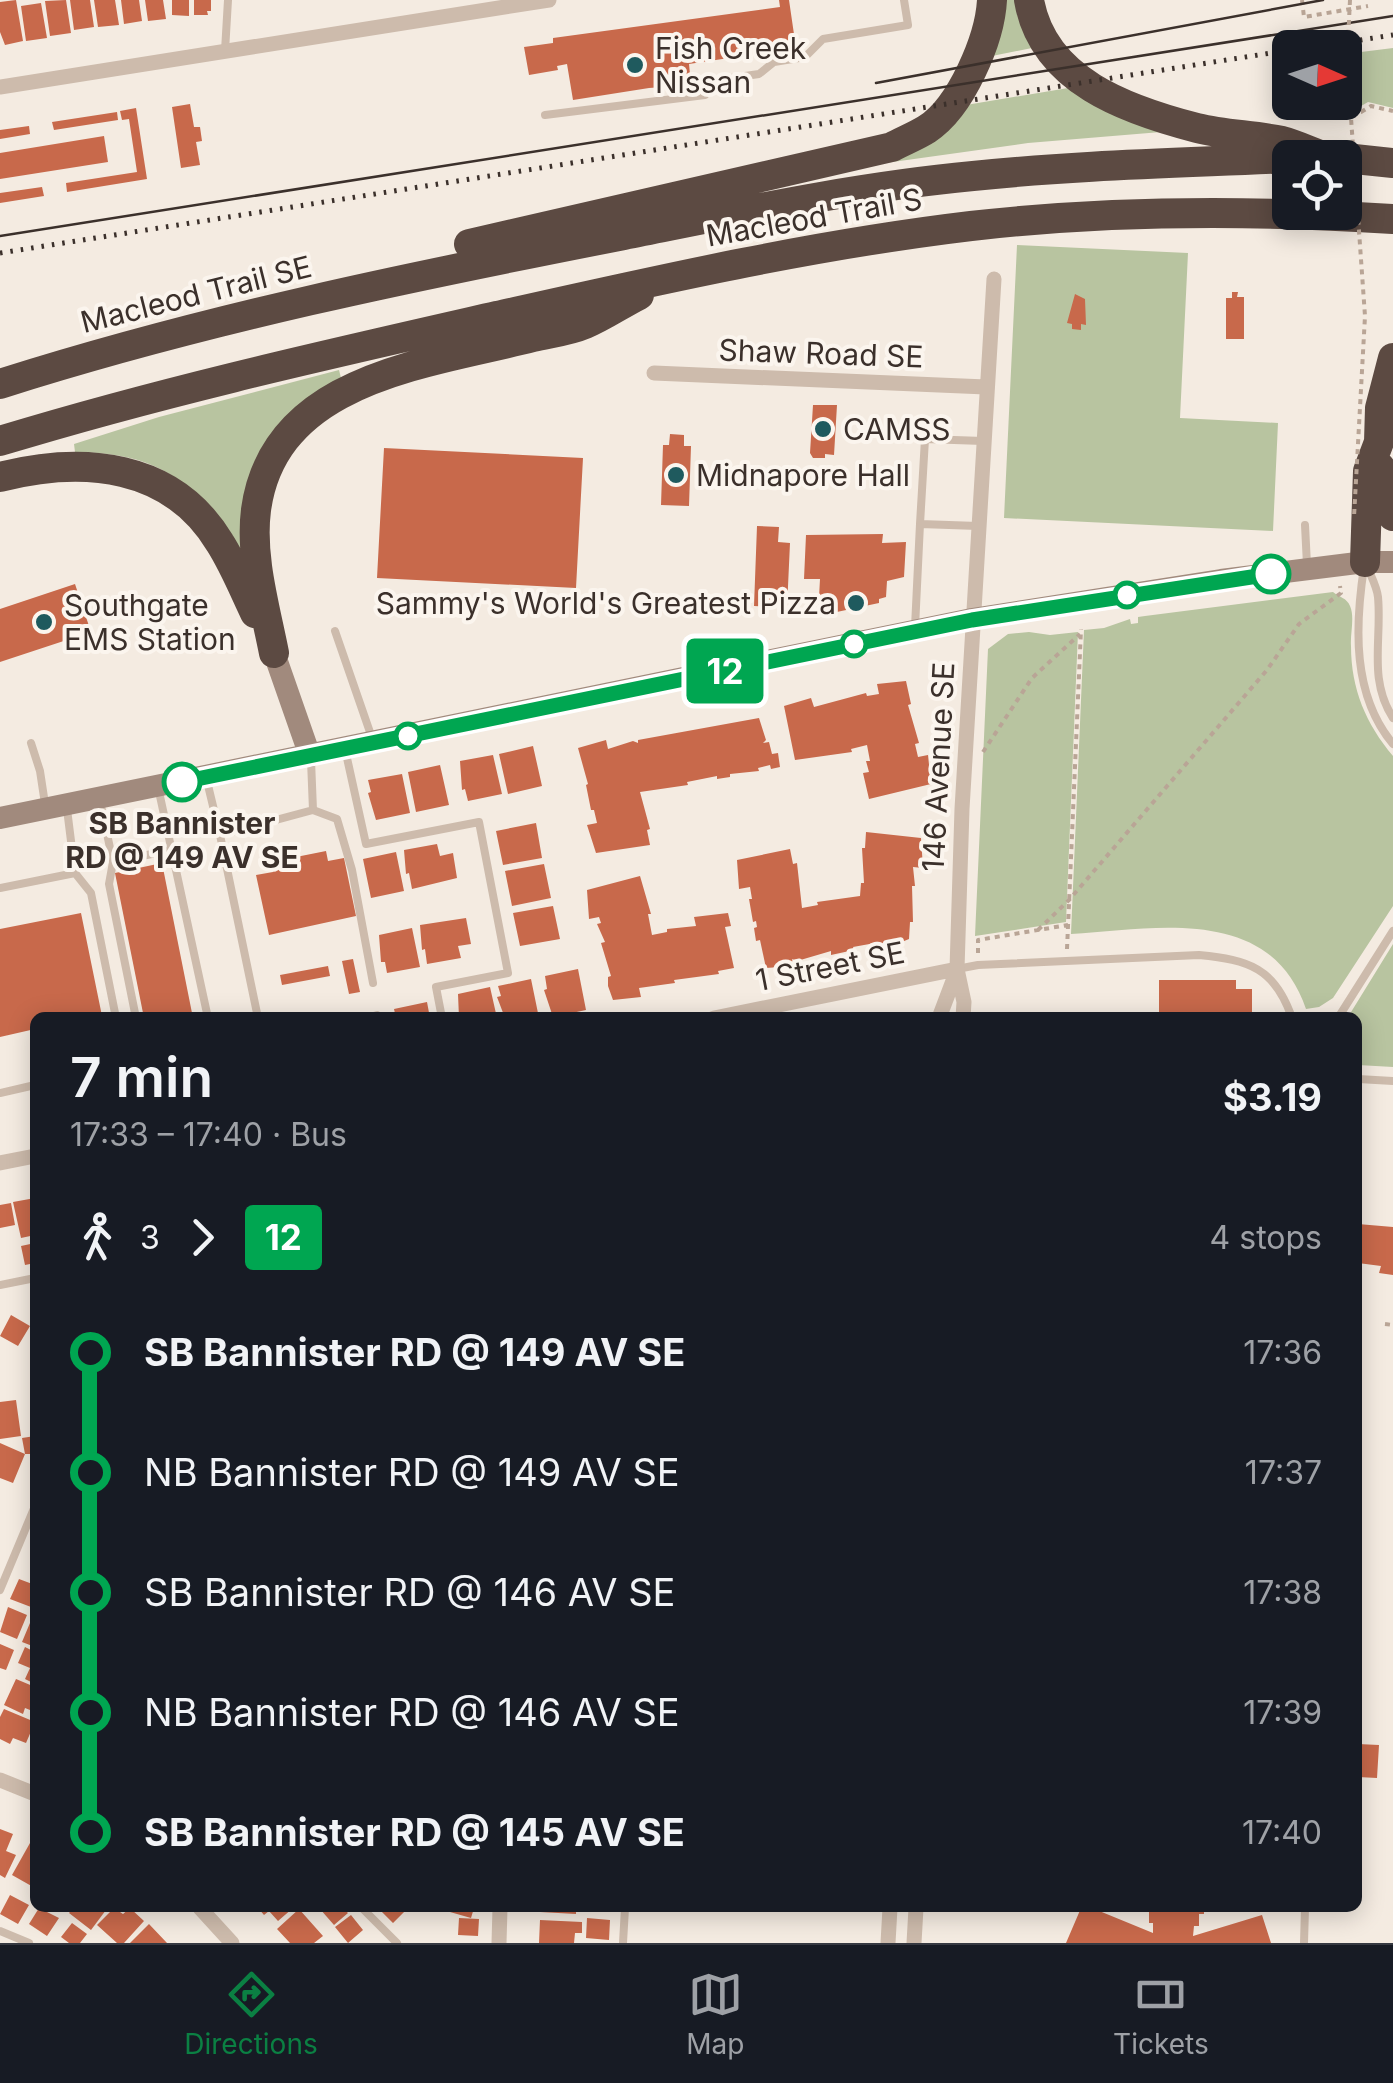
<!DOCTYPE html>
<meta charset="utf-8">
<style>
body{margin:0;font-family:Inter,sans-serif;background:#242831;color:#f1f3f6;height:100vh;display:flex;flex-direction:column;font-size:38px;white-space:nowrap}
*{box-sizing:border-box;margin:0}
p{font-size:32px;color:#9ea1a6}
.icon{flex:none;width:55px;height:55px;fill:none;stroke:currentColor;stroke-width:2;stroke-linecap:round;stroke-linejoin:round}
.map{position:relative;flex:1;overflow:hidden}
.drawer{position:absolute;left:30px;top:1012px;width:1332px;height:900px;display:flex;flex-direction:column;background:#171b24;border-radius:15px;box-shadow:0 5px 25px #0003}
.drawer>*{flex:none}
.badge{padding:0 20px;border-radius:8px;font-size:35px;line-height:65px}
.needle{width:65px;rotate:93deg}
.fabs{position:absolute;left:1272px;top:30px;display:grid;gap:20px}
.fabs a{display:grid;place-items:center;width:90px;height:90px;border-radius:15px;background:#171b24;box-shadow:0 5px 25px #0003;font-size:50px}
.map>.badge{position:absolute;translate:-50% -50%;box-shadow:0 0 0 5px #fff}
.legs{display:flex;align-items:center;gap:15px;height:110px;padding:0 40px;font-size:32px}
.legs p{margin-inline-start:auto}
.summary{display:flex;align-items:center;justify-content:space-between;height:170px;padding:0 40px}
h1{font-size:55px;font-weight:600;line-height:75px}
ul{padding:0 40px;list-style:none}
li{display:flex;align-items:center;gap:35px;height:120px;font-size:38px}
li i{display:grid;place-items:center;width:15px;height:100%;margin:0 12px;background:currentColor}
li i::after{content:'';width:25px;height:25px;margin:-12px;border:8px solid;border-radius:50%;background:#171b24}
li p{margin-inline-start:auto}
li:first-child i{background:linear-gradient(#0000 50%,currentColor 0)}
li:last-child i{background:linear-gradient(currentColor 50%,#0000 0)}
.tabs{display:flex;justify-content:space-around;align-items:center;height:140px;border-top:2px solid #363941;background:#171b24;font-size:28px;color:#9ea1a6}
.tabs a{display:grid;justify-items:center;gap:5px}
.tabs .on{color:#0b8043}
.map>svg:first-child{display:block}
</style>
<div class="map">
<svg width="1393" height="1943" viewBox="0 0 1393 1943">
<rect width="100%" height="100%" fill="#f4ebe1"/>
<path fill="#b8c4a0" d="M 1000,0 L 1018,0 L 1037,47 L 987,57 Z
M 1393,48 L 1393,108 L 1368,102 L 1356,109 L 1353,53 Z
M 1074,87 L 1161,132 L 1028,143 L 871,165 L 960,106 Z
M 1017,245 L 1188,253 L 1180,418 L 1278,423 L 1273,531 L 1004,518 Z
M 339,370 L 341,378 L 305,400 L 286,417 L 246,546 L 238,548 C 193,480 159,453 75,452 L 74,444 L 159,417 Z
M 1333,592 C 1339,597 1347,598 1350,606 C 1355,617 1350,634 1351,646 C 1351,689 1366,724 1393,756 L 1393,906 L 1333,998 L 1319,1007 L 1306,1009 C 1271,905 1157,928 1071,934 L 1084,630 L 1104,628 L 1130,619 L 1131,624 L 1138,623 L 1138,617 L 1145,616 Z
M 1029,632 L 1050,635 L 1078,632 L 1066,922 L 975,936 L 988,649 L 1008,634 Z
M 1393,944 L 1393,1067 L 1358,1065 L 1358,1018 L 1348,1017 Z"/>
<path fill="#c8694b" d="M 16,0 L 23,41 L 5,45 L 0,32 L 0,2 Z
M 66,0 L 71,33 L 50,36 L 45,1 Z
M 70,0 L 90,0 L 94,27 L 74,30 Z
M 94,0 L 115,0 L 119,25 L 98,27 Z
M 121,0 L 139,0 L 142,21 L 124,24 Z
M 145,0 L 163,0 L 166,19 L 148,21 Z
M 172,0 L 189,0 L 189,16 L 172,15 Z
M 194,0 L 211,0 L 211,11 L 207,11 L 208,15 L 194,15 Z
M 779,0 L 789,0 L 796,48 L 689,64 L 691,85 L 649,88 L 573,100 L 567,64 L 557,66 L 558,70 L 529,75 L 524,47 L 553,43 L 553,38 L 780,7 Z
M 41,3 L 47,38 L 26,41 L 21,6 Z
M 190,104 L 194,127 L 200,127 L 202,141 L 196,142 L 200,165 L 181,168 L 172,107 Z
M 136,108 L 147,179 L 67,192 L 66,183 L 137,172 L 129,119 L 122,120 L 120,111 Z
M 117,112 L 118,120 L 54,130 L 52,122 Z
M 29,126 L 30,134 L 0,139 L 0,130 Z
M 104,136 L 108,162 L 0,179 L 0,153 Z
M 42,187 L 44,196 L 0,203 L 0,193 Z
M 1232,292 L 1238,292 L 1237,297 L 1244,297 L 1244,339 L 1226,339 L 1226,298 L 1232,298 Z
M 1075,294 L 1085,299 L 1086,325 L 1081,324 L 1081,330 L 1072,329 L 1072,324 L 1067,323 Z
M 813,405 L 837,405 L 834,455 L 825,454 L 825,458 L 813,458 L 810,453 Z
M 670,434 L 684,435 L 684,446 L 691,446 L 689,506 L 661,505 L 663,445 L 669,445 Z
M 384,448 L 583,458 L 576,588 L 377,578 Z
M 757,526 L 779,527 L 778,542 L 790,543 L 787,608 L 754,606 Z
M 883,534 L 882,543 L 906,542 L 904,577 L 887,581 L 886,597 L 879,599 L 879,603 L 818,616 L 820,579 L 804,579 L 806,535 Z
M 75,584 L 91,632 L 0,662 L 0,609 Z
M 906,681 L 911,704 L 908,705 L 919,743 L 915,744 L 918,757 L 928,755 L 931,784 L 869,799 L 863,773 L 869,772 L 866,761 L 870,761 L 867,745 L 851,749 L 852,752 L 795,760 L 784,706 L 811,698 L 814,707 L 866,693 L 867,696 L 879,694 L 877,684 Z
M 759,718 L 766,740 L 763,743 L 769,742 L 772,754 L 778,753 L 780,767 L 771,769 L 770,765 L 758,768 L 759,771 L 730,774 L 730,777 L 717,779 L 717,776 L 687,782 L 688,785 L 640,792 L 650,829 L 647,830 L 650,845 L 596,853 L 587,825 L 597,823 L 594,810 L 591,810 L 586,785 L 588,784 L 578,748 L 606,740 L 608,749 L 633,741 L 638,743 L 638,740 Z
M 533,746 L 542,786 L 508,794 L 499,754 Z
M 493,755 L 502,794 L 468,801 L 465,789 L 462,790 L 460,761 Z
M 440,765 L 449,805 L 416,812 L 408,772 Z
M 402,774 L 410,813 L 376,820 L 368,793 L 371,792 L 368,780 Z
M 536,823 L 542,858 L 503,865 L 496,831 Z
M 866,832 L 921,838 L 923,868 L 913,867 L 915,886 L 912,886 L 913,922 L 910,922 L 909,939 L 897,944 L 897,941 L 875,946 L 875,943 L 853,947 L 854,950 L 831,955 L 831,951 L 797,961 L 792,959 L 794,966 L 766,968 L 760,940 L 756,941 L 754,928 L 757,927 L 756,921 L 753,922 L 749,899 L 752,899 L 750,887 L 739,889 L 737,860 L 790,849 L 793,864 L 797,863 L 802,908 L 818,905 L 817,902 L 860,896 L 861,883 L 864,883 L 862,848 L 865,848 Z
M 437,844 L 440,856 L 453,853 L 457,878 L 412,889 L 409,873 L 406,874 L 404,850 Z
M 326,851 L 328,861 L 344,858 L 356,916 L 269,935 L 256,875 L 273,872 L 271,862 Z
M 396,852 L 404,891 L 371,898 L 363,859 Z
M 162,863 L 193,1018 L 144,1018 L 115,873 Z
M 544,864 L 551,898 L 512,906 L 505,871 Z
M 640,876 L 651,914 L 648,914 L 652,935 L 667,932 L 667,929 L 696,926 L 694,917 L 728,913 L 731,926 L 725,927 L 734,968 L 718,971 L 719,974 L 674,980 L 675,983 L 639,988 L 641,997 L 613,1000 L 608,986 L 608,977 L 611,976 L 601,943 L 605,942 L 597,924 L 601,923 L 599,917 L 589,919 L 587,890 Z
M 553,906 L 560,939 L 520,946 L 513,913 Z
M 81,913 L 102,1016 L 35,1018 L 35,1029 L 0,1037 L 0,929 Z
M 466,918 L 471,944 L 458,946 L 461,958 L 427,964 L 425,949 L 422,950 L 420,925 Z
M 412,928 L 420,967 L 387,973 L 385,962 L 381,962 L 379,935 Z
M 353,959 L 360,992 L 349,994 L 342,961 Z
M 328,966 L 330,976 L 282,985 L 280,975 Z
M 578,969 L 586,1010 L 553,1017 L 544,990 L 547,989 L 545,976 Z
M 531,979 L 539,1018 L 505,1018 L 497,997 L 501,996 L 498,986 Z
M 1159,980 L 1236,980 L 1236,989 L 1252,989 L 1252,1018 L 1159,1018 Z
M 490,987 L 497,1018 L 459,1018 L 458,994 Z
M 427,1002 L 430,1018 L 396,1018 L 394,1009 Z
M 35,1198 L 35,1235 L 21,1238 L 13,1202 Z
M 11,1203 L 15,1225 L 0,1228 L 0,1205 Z
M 1358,1224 L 1393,1227 L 1393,1275 L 1379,1273 L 1381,1266 L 1358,1263 Z
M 35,1243 L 35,1263 L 25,1265 L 21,1246 Z
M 11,1315 L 30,1326 L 18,1346 L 0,1336 Z
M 16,1400 L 21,1436 L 0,1439 L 0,1402 Z
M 35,1436 L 35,1454 L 25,1454 L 13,1483 L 0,1478 L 0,1443 L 25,1454 L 22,1438 Z
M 19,1579 L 35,1585 L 31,1607 L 10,1599 Z
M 8,1607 L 27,1615 L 17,1639 L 0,1632 Z
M 35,1611 L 35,1647 L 22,1642 Z
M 0,1644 L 14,1650 L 6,1670 L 0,1668 Z
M 25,1647 L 35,1652 L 35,1684 L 25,1679 L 30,1668 L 18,1663 Z
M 16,1679 L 35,1687 L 35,1712 L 25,1708 L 23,1714 L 4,1705 Z
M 4,1709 L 35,1722 L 26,1743 L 13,1738 L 10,1744 L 0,1739 L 0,1717 Z
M 1358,1744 L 1379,1745 L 1377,1778 L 1358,1777 Z
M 0,1829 L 13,1834 L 6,1851 L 16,1855 L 5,1878 L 0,1875 Z
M 30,1843 L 35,1846 L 35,1888 L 12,1875 Z
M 10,1895 L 29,1905 L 18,1924 L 0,1914 Z
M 39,1908 L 59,1918 L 47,1936 L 29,1924 Z
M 73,1908 L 103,1908 L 106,1910 L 91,1930 L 69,1913 Z
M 114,1908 L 123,1914 L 130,1908 L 144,1921 L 124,1943 L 117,1943 L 97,1925 Z
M 258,1908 L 293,1908 L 278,1921 L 269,1911 L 264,1915 Z
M 323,1908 L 343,1908 L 348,1913 L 334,1925 L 320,1909 Z
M 378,1908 L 408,1908 L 393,1923 Z
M 436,1908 L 474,1908 L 471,1918 Z
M 540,1908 L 576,1908 L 576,1914 L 540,1912 Z
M 1081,1908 L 1092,1908 L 1153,1933 L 1153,1923 L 1149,1923 L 1149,1911 L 1145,1911 L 1145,1908 L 1204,1908 L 1204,1914 L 1199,1914 L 1199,1926 L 1194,1926 L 1193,1936 L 1262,1915 L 1271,1943 L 1066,1943 Z
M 299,1909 L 323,1936 L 314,1943 L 290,1943 L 277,1929 Z
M 351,1915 L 363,1930 L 348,1943 L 335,1927 Z
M 459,1918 L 479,1919 L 478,1936 L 458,1935 Z
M 587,1918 L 610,1920 L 609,1940 L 586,1938 Z
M 540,1920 L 582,1922 L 582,1933 L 575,1933 L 574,1943 L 539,1943 Z
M 72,1923 L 87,1934 L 80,1943 L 69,1943 L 61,1937 Z
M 149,1924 L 167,1943 L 130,1943 Z"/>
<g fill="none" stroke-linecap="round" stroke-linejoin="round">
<path stroke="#b9a596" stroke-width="4" stroke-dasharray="5 5" stroke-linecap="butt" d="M 1302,0 L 1304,17 L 1368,6
M 1351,113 L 1361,112 L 1371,106 L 1393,111
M 983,752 L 1032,678 L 1080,634
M 1038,930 L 1069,900 L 1267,670 L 1299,624 L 1341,593 L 1340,586
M 1067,949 L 1081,629
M 978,953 L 978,940 L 1068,925
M 1385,1324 L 1393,1325"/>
<path stroke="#cdbbac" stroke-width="8" d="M 225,51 L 228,0
M 545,115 L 705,95 L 703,82 L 759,74 L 774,62 L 805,57 L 823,39 L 908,25 L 904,0
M 920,524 L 925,439 L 983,441
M 1305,525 L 1307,565
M 1367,566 C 1371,576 1377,587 1378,597 C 1382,640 1368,679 1393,718
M 1364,567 C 1355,626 1352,695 1393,744
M 915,627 L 920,524 L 978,526
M 335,631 L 372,738
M 31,743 L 40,771 L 45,804
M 345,749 L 366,844 L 479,822 L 508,973 L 436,987 L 442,1018
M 311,760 L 313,810 L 337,819 L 352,870 L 373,983
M 206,777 L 220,835 L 313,810
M 158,787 L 208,1018
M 100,801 L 113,862 L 109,884 L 136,1018
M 220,835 L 258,1018
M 113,862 L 171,850
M 75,873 L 91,893 L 116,1018
M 0,888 L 75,873 L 67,809
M 957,969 L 978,965 L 1199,955 C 1249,960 1275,968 1292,1018
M 366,1018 L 377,1015
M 1338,1018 L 1393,931
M 1358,1079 L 1393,1081
M 0,1093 L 35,1085
M 0,1285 L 35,1278
M 0,1590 L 35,1506
M 362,1908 L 397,1943
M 0,1931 L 29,1943
M 623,1943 L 625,1908
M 1304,1943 L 1305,1908"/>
<path stroke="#cdbbac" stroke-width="15" d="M 0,87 L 549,0
M 654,373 L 986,387
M 714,1018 L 957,969
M 939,1018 L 956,973
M 963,1018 L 964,1002 L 957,969 L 962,809 L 994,279
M 0,1163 L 35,1156
M 0,1780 L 35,1794
M 200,1908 L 232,1943
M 499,1943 L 500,1908
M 888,1943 L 890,1908
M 914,1943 L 916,1908"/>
<path stroke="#a18a7d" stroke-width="22" d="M 274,653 L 310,756
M 0,818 L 972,619 L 1221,580 L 1365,562 L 1393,562"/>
<path stroke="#5c4a42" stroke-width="30" d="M 1029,0 C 1043,81 1127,110 1197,128 C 1225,135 1254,135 1282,141 C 1297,145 1311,152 1326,157
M 1345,158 L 1393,163
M 469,244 L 892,147 C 903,141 916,136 927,129 C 961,107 990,39 992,0
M 0,384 C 204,319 414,276 624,235 C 740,212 855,187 973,176 C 1079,165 1184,163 1290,158
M 0,441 C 164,391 330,354 497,316 C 654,281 811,245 971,226 C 1111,210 1253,210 1393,219
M 1380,467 L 1380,492 L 1393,516
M 0,477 C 83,456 172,463 220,543 C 234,565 244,590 255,613
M 1365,562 L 1368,471 L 1379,442 L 1380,408 L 1393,358
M 274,653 C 265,607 250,557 256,510 C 274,377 428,364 533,337 C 550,333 569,331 585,324 C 604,316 621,304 639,295"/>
<path stroke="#3b302b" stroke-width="2.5" d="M 876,83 L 1323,0
M 0,236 L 1393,16"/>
<path stroke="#3b302b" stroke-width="5" stroke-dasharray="2.5 8" stroke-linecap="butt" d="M 1308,48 L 1393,35
M 0,253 L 1290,50"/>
<path stroke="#b9a596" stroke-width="4" stroke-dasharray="5 5" stroke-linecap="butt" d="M 1350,0 L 1347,61 L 1365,316 L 1354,517"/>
</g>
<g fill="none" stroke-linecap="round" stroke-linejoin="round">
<defs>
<path id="line-1" d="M 182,782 L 972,620 L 1271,574"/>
</defs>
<use href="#line-1" stroke="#fff" stroke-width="22"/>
<use href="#line-1" stroke="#00a651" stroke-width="15"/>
</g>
<g fill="#1f5a5e" stroke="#fbf5ee" stroke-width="4">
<circle cx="635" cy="65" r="10"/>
<circle cx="823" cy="429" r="10"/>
<circle cx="676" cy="475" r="10"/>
<circle cx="856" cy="603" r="10"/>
<circle cx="44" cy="622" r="10"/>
</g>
<g fill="#fff" stroke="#00a651" stroke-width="5">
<circle cx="1271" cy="574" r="18"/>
<circle cx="1127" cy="595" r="12"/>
<circle cx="854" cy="644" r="12"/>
<circle cx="408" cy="736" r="12"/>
<circle cx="182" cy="782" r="18"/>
</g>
<g text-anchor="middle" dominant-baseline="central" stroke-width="8" stroke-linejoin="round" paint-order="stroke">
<g font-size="30" fill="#3b302b" stroke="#fbf5ee" text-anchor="start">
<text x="655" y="48">Fish Creek<tspan x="655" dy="34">Nissan</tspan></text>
<text x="843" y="429">CAMSS</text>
<text x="696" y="475">Midnapore Hall</text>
<text x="836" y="603" text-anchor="end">Sammy's World's Greatest Pizza</text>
<text x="64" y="605">Southgate<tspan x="64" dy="34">EMS Station</tspan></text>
</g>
<g font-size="30" fill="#3b302b" stroke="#fbf5ee">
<text transform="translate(814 217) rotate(-10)">Macleod Trail S</text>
<text transform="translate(196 294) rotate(-14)">Macleod Trail SE</text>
<text transform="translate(821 353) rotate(2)">Shaw Road SE</text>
<text transform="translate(938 767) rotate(-87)">146 Avenue SE</text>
<text transform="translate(830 966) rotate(-11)">1 Street SE</text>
</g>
<g font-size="30" font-weight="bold" fill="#3b302b" stroke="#fbf5ee">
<text x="182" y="823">SB Bannister<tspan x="182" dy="34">RD @ 149 AV SE</tspan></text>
</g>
</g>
</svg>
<div class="fabs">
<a><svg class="needle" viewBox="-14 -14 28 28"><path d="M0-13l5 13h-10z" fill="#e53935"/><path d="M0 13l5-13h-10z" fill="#9ea1a6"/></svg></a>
<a><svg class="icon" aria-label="locate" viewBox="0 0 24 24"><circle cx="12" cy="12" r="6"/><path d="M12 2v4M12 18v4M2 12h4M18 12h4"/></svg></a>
</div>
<b class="badge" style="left:725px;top:671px;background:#00a651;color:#fff">12</b>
<section class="drawer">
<div class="summary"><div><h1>7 min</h1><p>17:33 – 17:40 · Bus</p></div><b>$3.19</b></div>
<div class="legs"><svg class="icon" aria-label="walk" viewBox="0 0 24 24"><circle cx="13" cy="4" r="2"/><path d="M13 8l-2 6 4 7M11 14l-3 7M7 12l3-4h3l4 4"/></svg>3<svg class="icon" aria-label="forward" viewBox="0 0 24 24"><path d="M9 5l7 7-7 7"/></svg><b class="badge" style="background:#00a651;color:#fff">12</b><p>4 stops</p></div>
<ul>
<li><i style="color:#00a651"></i><b>SB Bannister RD @ 149 AV SE</b><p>17:36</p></li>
<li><i style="color:#00a651"></i><span>NB Bannister RD @ 149 AV SE</span><p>17:37</p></li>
<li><i style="color:#00a651"></i><span>SB Bannister RD @ 146 AV SE</span><p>17:38</p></li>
<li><i style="color:#00a651"></i><span>NB Bannister RD @ 146 AV SE</span><p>17:39</p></li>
<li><i style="color:#00a651"></i><b>SB Bannister RD @ 145 AV SE</b><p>17:40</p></li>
</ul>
</section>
</div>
<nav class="tabs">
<a class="on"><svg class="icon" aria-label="directions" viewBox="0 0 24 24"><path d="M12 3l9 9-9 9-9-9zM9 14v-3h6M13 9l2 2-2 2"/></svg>Directions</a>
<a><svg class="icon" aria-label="map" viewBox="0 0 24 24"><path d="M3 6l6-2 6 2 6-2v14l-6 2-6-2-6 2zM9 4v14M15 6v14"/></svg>Map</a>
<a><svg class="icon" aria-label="tickets" viewBox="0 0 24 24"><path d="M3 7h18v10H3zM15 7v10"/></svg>Tickets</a>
</nav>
